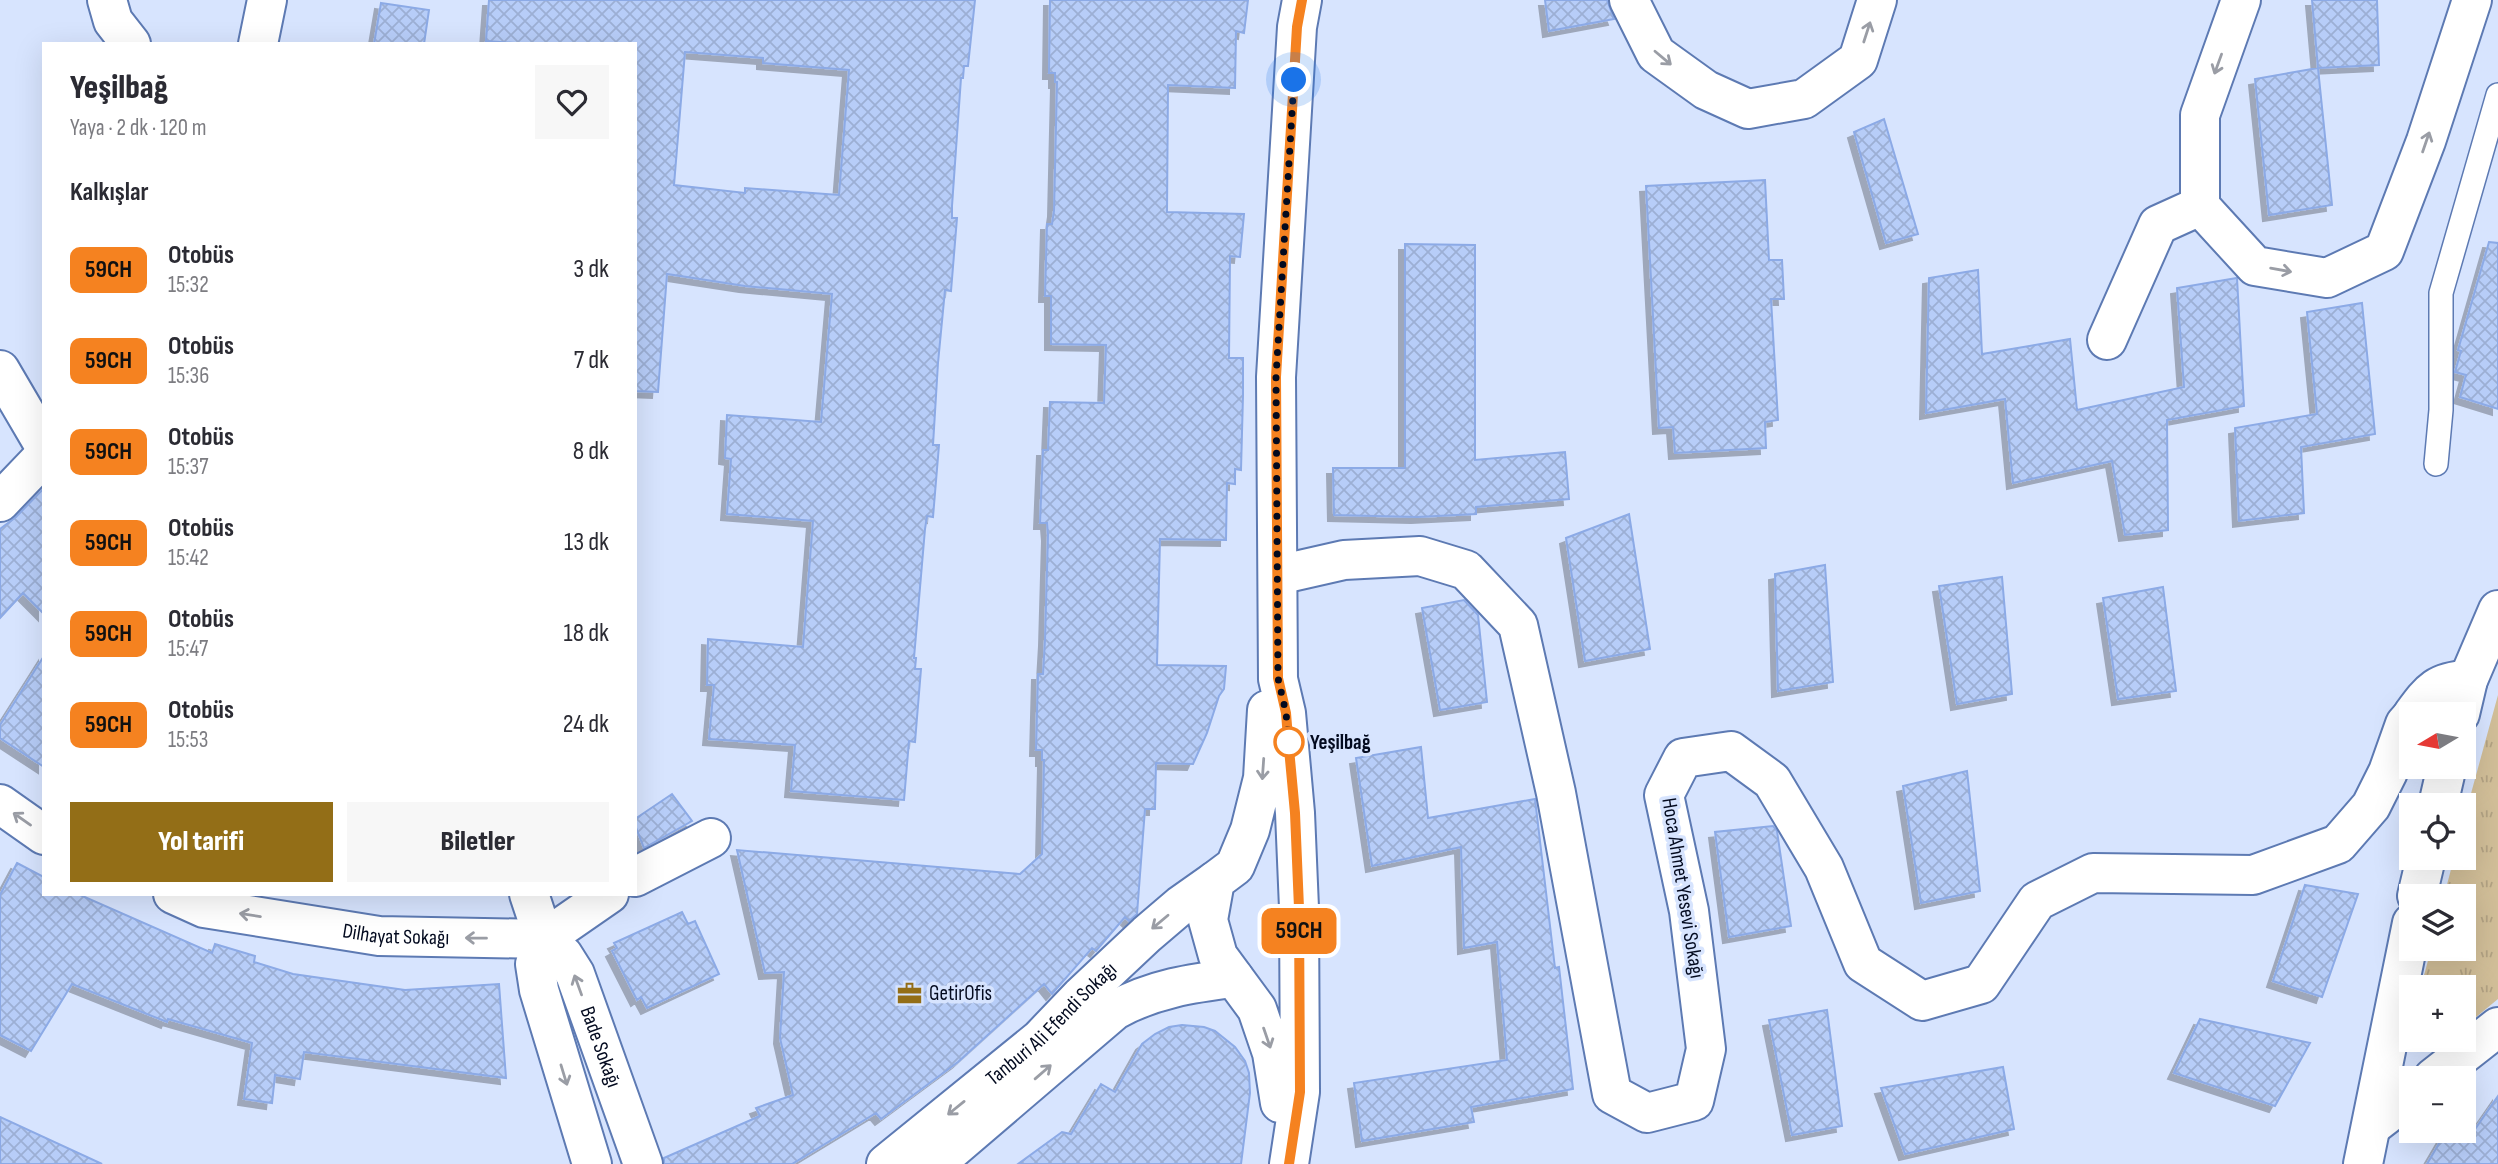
<!DOCTYPE html>
<html lang="tr">
<meta charset="utf-8">
<style>
body{margin:0;font-family:"Sofia Sans Condensed",sans-serif;background:#f7f7f7;color:#2b2b33;height:100vh;display:flex;flex-direction:column;font-size:26px;white-space:nowrap}
*{box-sizing:border-box;margin:0}
p{font-size:23px;color:#7c7c81}
.icon{flex:none;width:38px;height:38px;fill:none;stroke:currentColor;stroke-width:2;stroke-linecap:round;stroke-linejoin:round}
.map{position:relative;flex:1;overflow:hidden}
.details{position:absolute;left:42px;top:42px;width:595px;height:854px;display:flex;flex-direction:column;background:#fff;border-radius:0px;box-shadow:0 7px 28px #0002}
.details>*{flex:none}
.badge{padding:0 14px;border-radius:10px;font-size:24px;line-height:46px}
.needle{width:46px;rotate:260deg}
.buttons{position:absolute;left:2399px;top:702px;display:grid;gap:14px}
.buttons a{display:grid;place-items:center;width:77px;height:77px;border-radius:0px;background:#fff;box-shadow:0 7px 28px #0002;font-size:35px}
.you{position:absolute;width:35px;height:35px;margin:-18px;border:5px solid #fff;border-radius:50%;background:#1a73e8;box-shadow:0 0 0 10px #1a73e833}
.map>.badge{position:absolute;translate:-50% -50%;box-shadow:0 0 0 4px #fff}
h2{padding:0 28px;font-size:26px;line-height:63px}
.round{display:grid;place-items:center;flex:none;width:74px;height:74px;border-radius:0px;background:#f7f7f7}
.headline{display:flex;align-items:center;justify-content:space-between;height:119px;padding:0 28px}
h1{font-size:33px;font-weight:800;line-height:52px}
.primary-button{display:flex;gap:14px;margin-top:auto;padding:14px 28px}
.primary-button a{flex:1;height:80px;border-radius:0px;background:#936e17;color:#fff;font-size:28px;font-weight:800;line-height:80px;text-align:center}
.primary-button a+a{background:#f7f7f7;color:#2b2b33}
ul{padding:0;list-style:none}
li{display:flex;align-items:center;gap:21px;height:91px;padding:0 28px}
li div{flex:1}
li b{display:block;font-size:26px}
li em{font-style:normal}
li .badge{min-width:77px;font-weight:700;text-align:center}
.map>svg:first-child{display:block}
</style>
<div class="map">
<svg width="2498" height="1164" viewBox="0 0 2498 1164">
<defs>
<pattern id="park-tufts" width="24" height="20" patternUnits="userSpaceOnUse" patternTransform="scale(1.75)"><rect width="24" height="20" fill="#d1be98"/><path d="M3 7l-1-3M5 7V3M7 7l1-3M15 17l-1-3M17 17v-4M19 17l1-3" fill="none" stroke="#b2a283"/></pattern>
<pattern id="building-cross-hatch" width="8" height="8" patternUnits="userSpaceOnUse" patternTransform="scale(1.75)"><rect width="8" height="8" fill="#b7cdf8"/><path d="M0 0l8 8M0 8l8-8" fill="none" stroke="#9cafd4"/></pattern>
<filter id="shadow"><feDropShadow dx="-6" dy="6" stdDeviation="0" flood-color="#0004"/></filter>
</defs>
<rect width="100%" height="100%" fill="#d7e4fe"/>
<path fill="url(#park-tufts)" d="M 2498,695 L 2498,999 L 2464,1027 L 2464,987 L 2421,987 L 2431,949 L 2464,948 L 2464,896 L 2444,896 L 2454,858 L 2464,858 L 2464,819 Z"/>
<path fill="url(#building-cross-hatch)" stroke="#8caae6" stroke-width="2" fill-rule="evenodd" filter="url(#shadow)" d="M 489,0 L 975,0 L 968,66 L 964,66 L 963,78 L 961,78 L 952,206 L 952,218 L 957,218 L 951,291 L 945,290 L 938,363 L 933,445 L 939,445 L 933,517 L 927,516 L 925,529 L 914,658 L 916,658 L 915,669 L 921,669 L 915,742 L 909,741 L 904,800 L 791,791 L 795,745 L 709,739 L 714,685 L 707,685 L 708,639 L 803,647 L 813,521 L 727,514 L 731,459 L 725,458 L 727,415 L 821,422 L 832,294 L 745,286 L 667,274 L 658,392 L 635,391 L 635,44 L 529,44 L 486,41 ZM 685,52 L 763,58 L 763,63 L 849,70 L 839,195 L 745,188 L 745,193 L 674,185 Z
M 1050,0 L 1248,0 L 1244,33 L 1236,31 L 1235,88 L 1168,85 L 1167,212 L 1244,214 L 1240,257 L 1230,256 L 1229,358 L 1243,358 L 1243,395 L 1241,470 L 1235,469 L 1235,484 L 1227,483 L 1226,540 L 1160,539 L 1157,665 L 1226,666 L 1224,689 L 1219,696 L 1207,733 L 1193,764 L 1156,763 L 1155,809 L 1145,809 L 1137,914 L 1129,921 L 1125,917 L 1096,951 L 1092,948 L 1052,994 L 1044,984 L 958,1062 L 881,1119 L 876,1113 L 792,1164 L 664,1164 L 664,1158 L 760,1116 L 756,1108 L 793,1095 L 780,1038 L 784,972 L 765,973 L 737,850 L 1020,874 L 1042,854 L 1044,760 L 1042,760 L 1042,750 L 1036,750 L 1038,674 L 1043,674 L 1045,640 L 1048,535 L 1047,523 L 1040,523 L 1043,450 L 1048,450 L 1050,402 L 1104,403 L 1106,345 L 1051,344 L 1051,296 L 1045,296 L 1047,224 L 1052,224 L 1054,211 L 1057,82 L 1055,82 L 1055,73 L 1049,73 Z
M 1545,0 L 1607,0 L 1614,19 L 1549,31 Z
M 2312,0 L 2377,0 L 2379,65 L 2318,68 Z
M 381,3 L 429,10 L 424,44 L 374,44 Z
M 2318,68 L 2332,205 L 2269,215 L 2255,79 Z
M 1884,119 L 1918,234 L 1886,243 L 1854,132 Z
M 1765,180 L 1769,260 L 1782,260 L 1784,299 L 1771,299 L 1778,420 L 1765,422 L 1766,448 L 1675,453 L 1673,427 L 1659,428 L 1646,186 Z
M 2489,242 L 2498,243 L 2498,409 L 2460,397 L 2466,375 L 2455,372 L 2461,351 L 2458,350 Z
M 1405,244 L 1475,245 L 1475,460 L 1565,452 L 1569,499 L 1476,507 L 1476,514 L 1417,517 L 1334,515 L 1333,468 L 1405,468 Z
M 1978,270 L 1982,354 L 2070,339 L 2077,410 L 2184,387 L 2177,288 L 2237,278 L 2244,406 L 2167,420 L 2168,530 L 2125,535 L 2112,461 L 2013,483 L 2005,399 L 1926,413 L 1929,278 Z
M 2362,303 L 2375,434 L 2301,447 L 2304,513 L 2239,521 L 2235,428 L 2317,414 L 2307,312 Z
M 44,488 L 44,614 L 23,593 L 0,618 L 0,529 L 16,517 Z
M 1629,514 L 1650,649 L 1585,661 L 1566,538 Z
M 1825,565 L 1833,682 L 1778,691 L 1775,574 Z
M 2002,577 L 2012,694 L 1957,704 L 1939,586 Z
M 2163,587 L 2176,691 L 2118,699 L 2103,598 Z
M 1464,600 L 1478,615 L 1487,702 L 1440,710 L 1422,608 Z
M 44,656 L 44,767 L 0,738 L 0,725 Z
M 1421,747 L 1428,818 L 1535,799 L 1555,968 L 1559,967 L 1573,1089 L 1471,1107 L 1474,1122 L 1362,1141 L 1354,1083 L 1507,1060 L 1497,942 L 1464,948 L 1461,847 L 1372,866 L 1356,758 Z
M 1967,771 L 1980,891 L 1921,903 L 1903,786 Z
M 672,794 L 692,821 L 644,848 L 635,825 L 635,819 Z
M 1773,826 L 1777,831 L 1791,926 L 1729,937 L 1715,832 Z
M 17,863 L 44,877 L 44,894 L 78,894 L 212,953 L 215,944 L 255,956 L 254,962 L 293,974 L 405,990 L 499,984 L 506,1078 L 304,1052 L 300,1079 L 275,1075 L 272,1103 L 244,1099 L 252,1043 L 168,1019 L 167,1022 L 72,984 L 31,1051 L 0,1035 L 0,895 Z
M 2305,885 L 2358,894 L 2322,997 L 2273,981 Z
M 682,912 L 688,924 L 695,921 L 719,974 L 647,1008 L 641,997 L 637,1000 L 612,951 L 617,948 L 614,943 Z
M 1827,1010 L 1842,1126 L 1792,1135 L 1769,1020 Z
M 2200,1019 L 2310,1043 L 2275,1106 L 2174,1073 Z
M 1182,1025 L 1204,1027 L 1215,1031 L 1235,1047 L 1245,1061 L 1249,1073 L 1250,1093 L 1241,1164 L 1018,1164 L 1062,1132 L 1071,1134 L 1101,1084 L 1115,1092 L 1142,1044 L 1155,1034 L 1169,1027 Z
M 2003,1067 L 2014,1129 L 1905,1154 L 1881,1088 Z
M 2498,1096 L 2498,1164 L 2427,1164 L 2447,1130 L 2465,1130 L 2471,1135 Z
M 0,1117 L 102,1164 L 0,1164 Z"/>
<g fill="none" stroke-linecap="round" stroke-linejoin="round">
<defs>
<path id="service" d="M 2436,464 L 2441,410 L 2441,293 L 2498,95"/>
<g id="minor">
<path d="M 107,0 L 113,21 L 131,44"/>
<path d="M 1629,0 L 1656,54 L 1706,90 L 1748,109 L 1804,99 L 1858,60 L 1877,0"/>
<path d="M 2241,0 L 2200,115 L 2200,206 L 2255,266 L 2327,278 L 2384,251 L 2426,141 L 2472,0"/>
<path d="M 258,44 L 267,0"/>
<path d="M 2107,340 L 2158,225 L 2200,206"/>
<path d="M 0,370 L 44,445"/>
<path d="M 0,502 L 44,456"/>
<path d="M 1278,575 L 1344,560 L 1420,556 L 1466,570 L 1518,625 L 1556,793 L 1612,1094 L 1647,1113 L 1694,1101 L 1706,1049 L 1689,911 L 1664,795 L 1683,758 L 1731,751 L 1772,781 L 1824,868 L 1863,963 L 1922,1001 L 1981,984 L 2037,901 L 2093,873 L 2253,875 L 2338,844 L 2371,806 L 2388,772 L 2405,724 L 2412,716"/>
<path d="M 2413,714 C 2430,691 2437,681 2468,680"/>
<path d="M 0,804 L 44,835"/>
<path d="M 635,877 L 711,838"/>
<path id="s1" d="M 173,894 L 204,908 L 379,936 L 544,939 L 609,894"/>
<path id="s2" d="M 529,894 L 544,939 L 563,955 L 575,974 L 643,1164"/>
<path d="M 544,939 L 535,964 L 539,990 L 592,1164"/>
<path d="M 2433,1078 L 2498,1027"/>
<path d="M 2373,1125 L 2412,1095"/>
<path id="s3" d="M 886,1164 L 1040,1039 L 1081,996 L 1147,934 L 1181,905 L 1215,881"/>
<path d="M 935,1164 L 1115,1010 C 1153,989 1192,983 1234,978"/>
</g>
<path id="secondary" d="M 1267,710 L 1263,778 L 1250,830 L 1235,866 L 1215,881 L 1208,920 L 1218,956 L 1257,1009 L 1272,1053 L 1280,1103
M 2460,714 L 2468,680 L 2498,610
M 2438,805 L 2447,766
M 2417,896 L 2426,858
M 1289,1164 L 1300,1092 L 1299,908 L 1295,813 L 1286,713 L 1278,679 L 1276,377 L 1297,27 L 1302,0
M 2363,1164 L 2412,923"/>
</defs>
<use href="#service" stroke="#5d7ab3" stroke-width="26"/>
<use href="#minor" stroke="#5d7ab3" stroke-width="42"/>
<use href="#secondary" stroke="#5d7ab3" stroke-width="42"/>
<use href="#service" stroke="#fff" stroke-width="23"/>
<use href="#minor" stroke="#fff" stroke-width="38"/>
<use href="#secondary" stroke="#fff" stroke-width="38"/>
</g>
<defs><path id="oneway-shaft" d="M-6 0H5M1.5-3L5.5 0L1.5 3" fill="none" stroke-width="1.6" stroke-linecap="round" stroke-linejoin="round" transform="scale(1.75)"/></defs>
<g stroke="#9a9da5">
<use href="#oneway-shaft" transform="translate(1867 32) rotate(-72)"/>
<use href="#oneway-shaft" transform="translate(1663 58) rotate(40)"/>
<use href="#oneway-shaft" transform="translate(2218 64) rotate(110)"/>
<use href="#oneway-shaft" transform="translate(2426 142) rotate(-71)"/>
<use href="#oneway-shaft" transform="translate(2281 270) rotate(10)"/>
<use href="#oneway-shaft" transform="translate(1263 769) rotate(94)"/>
<use href="#oneway-shaft" transform="translate(22 819) rotate(-145)"/>
<use href="#oneway-shaft" transform="translate(250 915) rotate(-171)"/>
<use href="#oneway-shaft" transform="translate(1160 922) rotate(140)"/>
<use href="#oneway-shaft" transform="translate(476 938) rotate(-179)"/>
<use href="#oneway-shaft" transform="translate(578 985) rotate(-110)"/>
<use href="#oneway-shaft" transform="translate(1267 1038) rotate(71)"/>
<use href="#oneway-shaft" transform="translate(1043 1072) rotate(-41)"/>
<use href="#oneway-shaft" transform="translate(564 1075) rotate(73)"/>
<use href="#oneway-shaft" transform="translate(956 1108) rotate(141)"/>
</g>
<g fill="none" stroke-linecap="round" stroke-linejoin="round">
<defs>
<path id="line" d="M 1289,1164 L 1300,1092 L 1299,908 L 1295,813 L 1288,738 L 1286,713 L 1278,678 L 1276,377 L 1297,27 L 1302,0"/>
</defs>
<use href="#line" stroke="#fff" stroke-width="16"/>
<use href="#line" stroke="#f58220" stroke-width="10"/>
<path stroke="#030a1f" stroke-width="7" stroke-dasharray="0 12.6" d="M 1289,742 L 1286,713 L 1278,678 L 1276,377 L 1294,80"/>
</g>
<defs>
<symbol id="office-bare" viewBox="-9 -9 18 18"><path d="M-6-3h4V-5.5h4V-3h4V5H-6ZM-1-4.5V-3h2v-1.5ZM-6 0V1H6V0Z" fill="#936e17" stroke="#d7e4fe" stroke-width="2.5" paint-order="stroke"/></symbol>
</defs>
<g fill-rule="evenodd">
<use href="#office-bare" x="892" y="976" width="35" height="35"/>
</g>
<circle fill="#fff" stroke="#f58220" stroke-width="3.5" cx="1289" cy="742" r="14"/>
<g text-anchor="middle" dominant-baseline="central" stroke-width="7" stroke-linejoin="round" paint-order="stroke">
<g font-size="21" font-weight="bold" fill="#030a1f" stroke="#d7e4fe" text-anchor="start">
<text x="1310" y="742">Yeşilbağ</text>
</g>
<g font-size="21" fill="#030a1f" stroke="#d7e4fe">
<text transform="translate(1683 888) rotate(81)">Hoca Ahmet Yesevi Sokağı</text>
<text stroke="none"><textPath href="#s1" startOffset="228">Dilhayat Sokağı</textPath></text>
<text stroke="none"><textPath href="#s3" startOffset="217">Tanburi Ali Efendi Sokağı</textPath></text>
<text stroke="none"><textPath href="#s2" startOffset="172">Bade Sokağı</textPath></text>
</g>
<g font-size="21" fill="#030a1f" stroke="#d7e4fe" text-anchor="start">
<text x="929" y="993">GetirOfis</text>
</g>
</g>
</svg>
<div class="buttons">
<a><svg class="needle" viewBox="-14 -14 28 28"><path d="M0-13l5 13h-10z" fill="#e53935"/><path d="M0 13l5-13h-10z" fill="#7c7c81"/></svg></a>
<a><svg class="icon" aria-label="locate" viewBox="0 0 24 24"><circle cx="12" cy="12" r="6"/><path d="M12 2v4M12 18v4M2 12h4M18 12h4"/></svg></a>
<a><svg class="icon" aria-label="layers" viewBox="0 0 24 24"><path d="M12 4l9 5-9 5-9-5zM3 14l9 5 9-5"/></svg></a>
<a>+</a>
<a>−</a>
</div>
<div class="you" style="left:1294px;top:80px"></div>
<b class="badge" style="left:1299px;top:931px;background:#f58220;color:#111">59CH</b>
<section class="details">
<div class="headline"><div><h1>Yeşilbağ</h1><p>Yaya · 2 dk · 120 m</p></div><a class="round"><svg class="icon" aria-label="heart" viewBox="0 0 24 24"><path d="M12 20l-8-8c-3-5 5-10 8-4 3-6 11-1 8 4z"/></svg></a></div>
<h2>Kalkışlar</h2>
<ul>
<li><span class="badge" style="background:#f58220;color:#111">59CH</span><div><b>Otobüs</b><p>15:32</p></div><em>3 dk</em></li>
<li><span class="badge" style="background:#f58220;color:#111">59CH</span><div><b>Otobüs</b><p>15:36</p></div><em>7 dk</em></li>
<li><span class="badge" style="background:#f58220;color:#111">59CH</span><div><b>Otobüs</b><p>15:37</p></div><em>8 dk</em></li>
<li><span class="badge" style="background:#f58220;color:#111">59CH</span><div><b>Otobüs</b><p>15:42</p></div><em>13 dk</em></li>
<li><span class="badge" style="background:#f58220;color:#111">59CH</span><div><b>Otobüs</b><p>15:47</p></div><em>18 dk</em></li>
<li><span class="badge" style="background:#f58220;color:#111">59CH</span><div><b>Otobüs</b><p>15:53</p></div><em>24 dk</em></li>
</ul>
<div class="primary-button"><a>Yol tarifi</a><a>Biletler</a></div>
</section>
</div>
